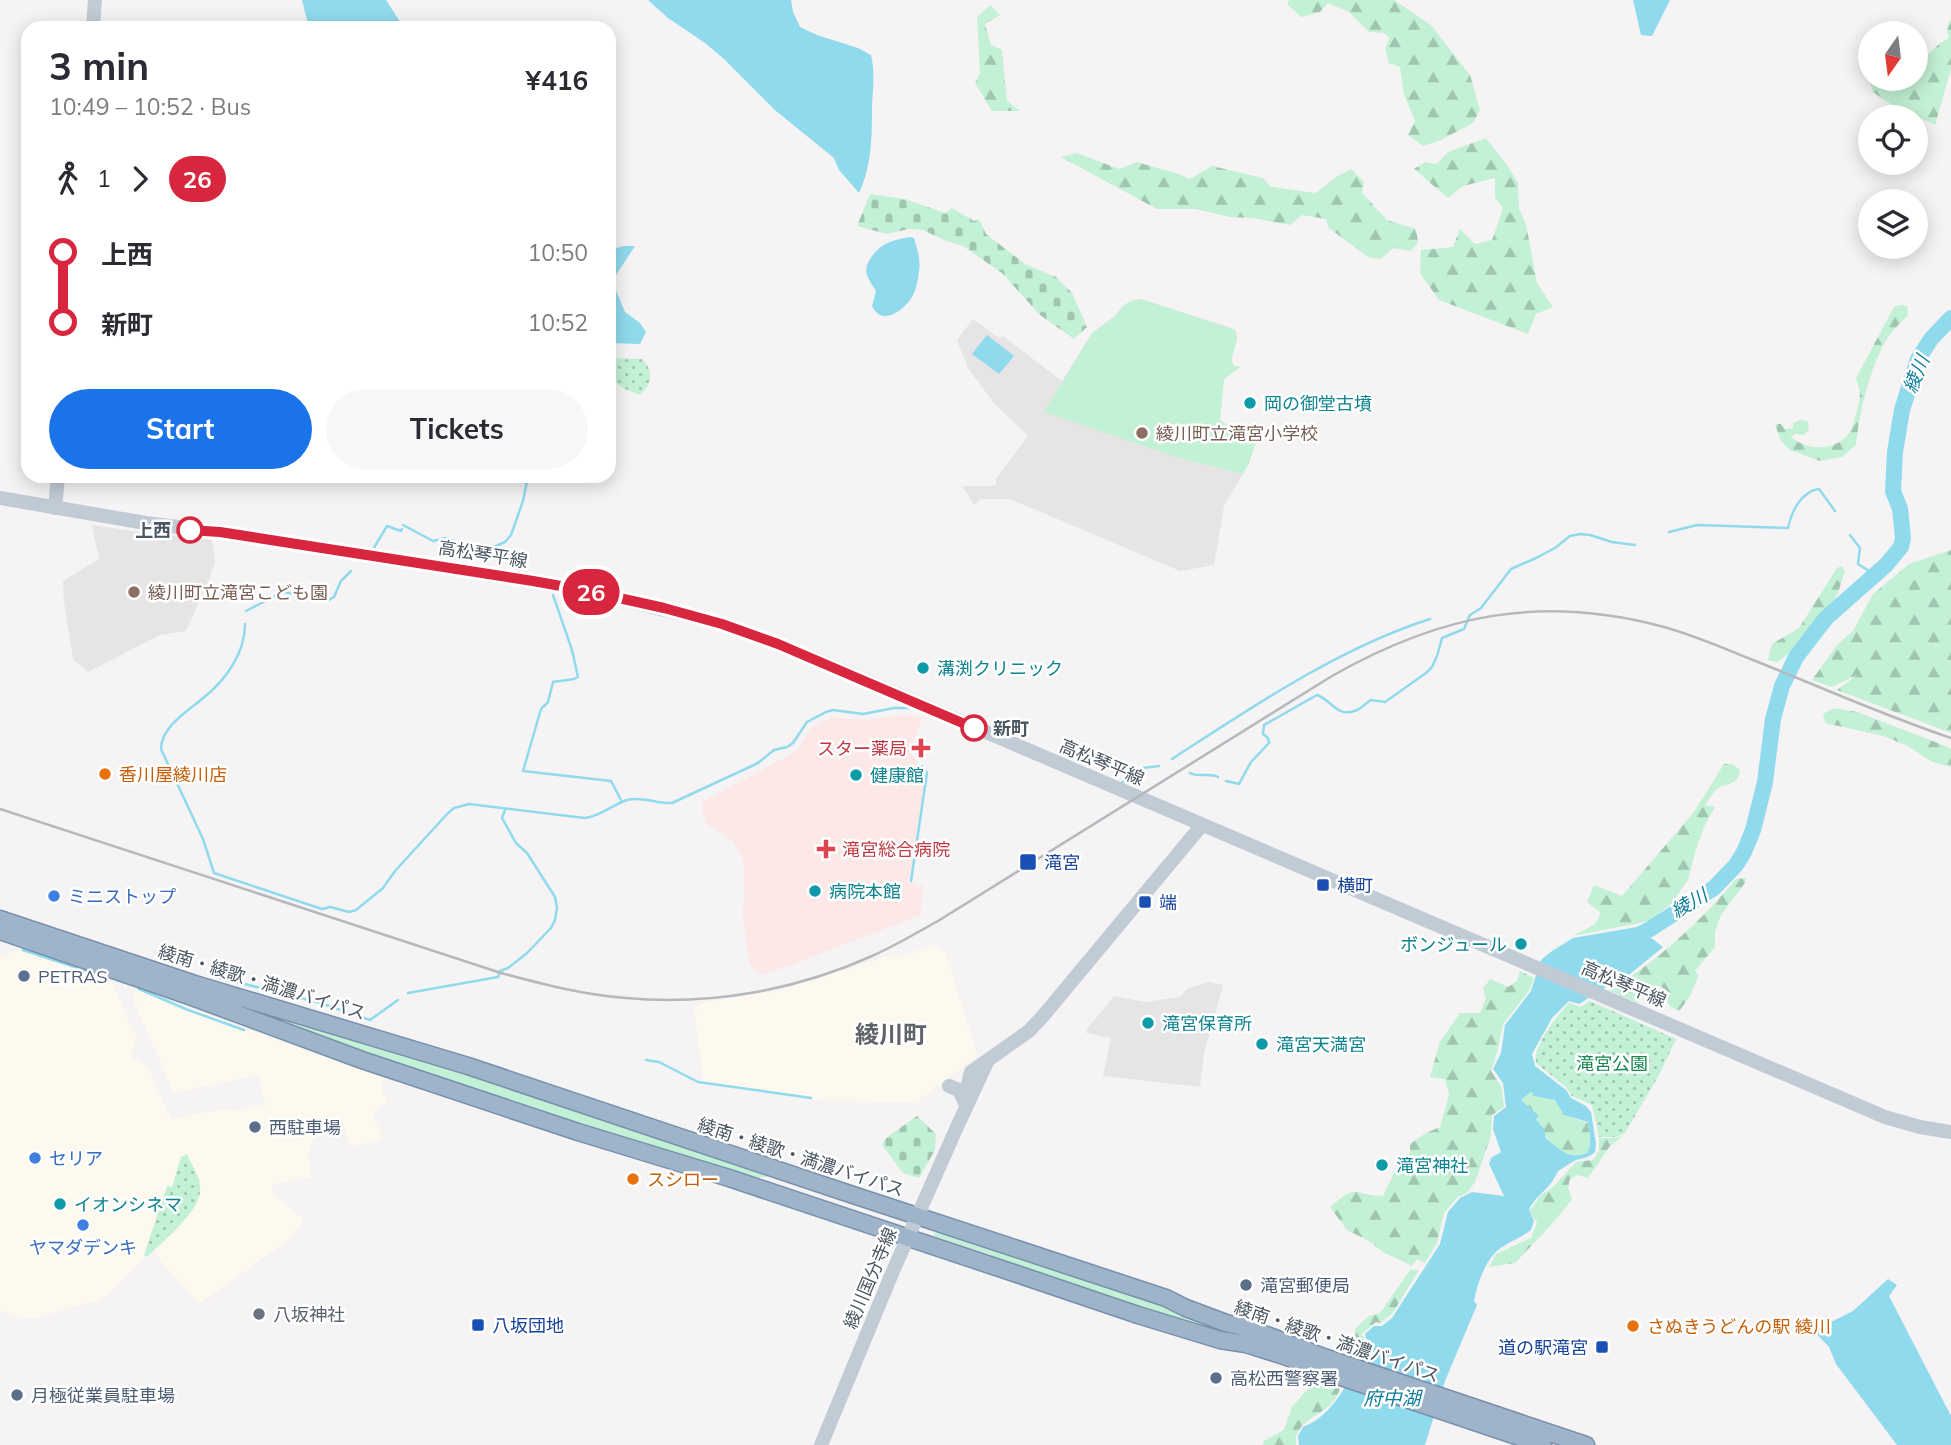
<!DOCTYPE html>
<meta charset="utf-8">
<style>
body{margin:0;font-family:Mulish,"Noto Sans JP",sans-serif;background:#f7f7f7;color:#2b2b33;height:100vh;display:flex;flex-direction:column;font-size:26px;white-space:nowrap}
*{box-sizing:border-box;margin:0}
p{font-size:23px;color:#7c7c81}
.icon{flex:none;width:38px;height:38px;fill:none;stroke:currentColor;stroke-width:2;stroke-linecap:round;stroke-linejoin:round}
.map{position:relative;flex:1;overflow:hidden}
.side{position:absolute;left:21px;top:21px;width:595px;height:462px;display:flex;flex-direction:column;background:#fff;border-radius:21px;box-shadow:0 4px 18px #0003}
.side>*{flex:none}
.badge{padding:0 14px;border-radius:23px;font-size:24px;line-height:46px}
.needle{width:46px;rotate:194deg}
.controls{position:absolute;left:1858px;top:21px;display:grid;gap:14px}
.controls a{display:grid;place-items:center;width:70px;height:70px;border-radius:50%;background:#fff;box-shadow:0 4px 18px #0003;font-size:35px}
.map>.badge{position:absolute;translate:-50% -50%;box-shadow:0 0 0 4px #fff}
.legs{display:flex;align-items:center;gap:10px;height:77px;padding:0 28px;font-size:23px}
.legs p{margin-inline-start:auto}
.head{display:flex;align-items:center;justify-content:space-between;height:119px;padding:0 28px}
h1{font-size:38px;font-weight:700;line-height:52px}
.cta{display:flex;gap:14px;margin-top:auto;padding:14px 28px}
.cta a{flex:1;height:80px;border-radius:42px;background:#1a73e8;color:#fff;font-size:28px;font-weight:700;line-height:80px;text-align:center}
.cta a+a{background:#f7f7f7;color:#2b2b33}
ul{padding:0 28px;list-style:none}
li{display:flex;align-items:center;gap:24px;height:70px;font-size:26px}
li i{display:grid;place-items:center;width:10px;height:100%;margin:0 9px;background:currentColor}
li i::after{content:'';width:18px;height:18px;margin:-9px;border:5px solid;border-radius:50%;background:#fff}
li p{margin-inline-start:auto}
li:first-child i{background:linear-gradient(#0000 50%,currentColor 0)}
li:last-child i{background:linear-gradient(currentColor 50%,#0000 0)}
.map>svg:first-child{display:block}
</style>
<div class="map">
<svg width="1951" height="1445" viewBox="0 0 1951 1445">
<defs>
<pattern id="forest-firs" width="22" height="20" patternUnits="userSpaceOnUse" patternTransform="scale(1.75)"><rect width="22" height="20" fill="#c3f1d5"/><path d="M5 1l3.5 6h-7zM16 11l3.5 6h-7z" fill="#a0c6b0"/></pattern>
<pattern id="cemetery-stones" width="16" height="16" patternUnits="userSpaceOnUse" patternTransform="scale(1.75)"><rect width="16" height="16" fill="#c3f1d5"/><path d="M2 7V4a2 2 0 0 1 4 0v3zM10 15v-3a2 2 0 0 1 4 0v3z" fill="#a0c6b0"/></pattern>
<pattern id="park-dots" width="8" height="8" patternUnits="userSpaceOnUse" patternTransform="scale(1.75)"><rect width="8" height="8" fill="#c3f1d5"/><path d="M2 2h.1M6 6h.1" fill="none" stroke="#a0c6b0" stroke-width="1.8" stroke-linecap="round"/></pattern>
</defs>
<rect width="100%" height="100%" fill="#f5f3f3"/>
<path fill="#fdf9ef" d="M 935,946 L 945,952 L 976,1050 L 976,1057 L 916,1102 L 812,1100 L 811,1097 L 704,1083 L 694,1011 L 702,1003 L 781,990 L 891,955 L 903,956 L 915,951 Z
M 18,950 L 110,979 L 137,1038 L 131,1057 L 144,1064 L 150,1071 L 171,1120 L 185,1116 L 224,1109 L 235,1111 L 265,1104 L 258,1075 L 174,1093 L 132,998 L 138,988 L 192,1010 L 382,1077 L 382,1089 L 387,1102 L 372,1112 L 383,1138 L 350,1147 L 341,1119 L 326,1124 L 316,1132 L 308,1152 L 312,1177 L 272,1184 L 274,1194 L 304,1220 L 291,1238 L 199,1304 L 152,1251 L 109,1294 L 98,1300 L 35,1318 L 22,1318 L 0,1310 L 0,957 Z"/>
<path fill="#e6e4e5" d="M 1141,299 L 1229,327 L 1235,330 L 1237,334 L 1237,339 L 1231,361 L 1234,366 L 1240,367 L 1224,379 L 1220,420 L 1232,428 L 1260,430 L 1249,463 L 1224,506 L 1214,565 L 1180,571 L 1010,499 L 981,499 L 974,505 L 964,488 L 959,486 L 992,486 L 996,484 L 996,479 L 1028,436 L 994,403 L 968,368 L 957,340 L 973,319 L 999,338 L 1003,336 L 1062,381 L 1092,333 L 1115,316 L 1124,305 Z
M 92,525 L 152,534 L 194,537 L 212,540 L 215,561 L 208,582 L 186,631 L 160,635 L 88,672 L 73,659 L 64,602 L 63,581 L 99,559 Z
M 1209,982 L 1223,985 L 1204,1053 L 1200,1087 L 1103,1076 L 1111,1038 L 1086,1033 L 1088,1028 L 1114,996 L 1145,1002 L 1180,997 L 1187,989 Z"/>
<path fill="#fce8e6" d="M 900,715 L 923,717 L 909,751 L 926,773 L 909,883 L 923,886 L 920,915 L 791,965 L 765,974 L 758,973 L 753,969 L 749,961 L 743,920 L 743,906 L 745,900 L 743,858 L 732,840 L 706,823 L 702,808 L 704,801 L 795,752 L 800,748 L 808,732 L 813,726 L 833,717 L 868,720 Z"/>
<path fill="#c3f1d5" d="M 1141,299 L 1235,330 L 1237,339 L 1231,361 L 1234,366 L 1240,367 L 1224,379 L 1220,420 L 1232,428 L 1260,430 L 1249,463 L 1243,474 L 1179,458 L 1044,412 L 1092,333 L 1115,316 L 1124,305 L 1131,301 Z
M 108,958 L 682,1141 L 717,1158 L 764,1172 L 771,1177 L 760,1177 L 759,1182 L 599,1134 L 392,1064 Z
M 936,1227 L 1175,1306 L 1220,1329 L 1219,1334 L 1025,1271 L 991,1255 L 934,1236 Z"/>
<path fill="url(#forest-firs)" d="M 1289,0 L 1394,0 L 1431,25 L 1470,75 L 1480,110 L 1473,123 L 1441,140 L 1423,146 L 1408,135 L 1415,121 L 1404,94 L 1400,67 L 1389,63 L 1385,48 L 1390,38 L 1384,33 L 1369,32 L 1349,12 L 1328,3 L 1320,12 L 1301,17 L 1287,4 Z
M 990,5 L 1000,15 L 985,24 L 991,45 L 1002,50 L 1007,101 L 1020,111 L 992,111 L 975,83 L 980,73 L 977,17 Z
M 1951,18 L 1951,69 L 1935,125 L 1887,102 L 1873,92 L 1868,76 L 1869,57 L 1871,55 L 1871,79 L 1892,79 L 1898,87 L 1914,84 L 1921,61 L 1939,44 L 1949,38 L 1947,28 Z
M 1486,138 L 1507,165 L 1518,183 L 1519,209 L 1526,224 L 1537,283 L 1553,307 L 1536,314 L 1528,334 L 1439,300 L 1420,273 L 1421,250 L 1453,247 L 1460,229 L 1475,244 L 1492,240 L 1503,208 L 1495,198 L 1495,178 L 1463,186 L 1448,198 L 1414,169 L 1425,162 L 1437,164 L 1448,152 Z
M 1077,153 L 1119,169 L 1138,162 C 1155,168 1174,171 1190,179 L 1212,166 L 1263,178 L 1271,187 L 1316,193 L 1336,177 L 1351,169 L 1364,182 L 1362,193 L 1387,220 L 1416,229 L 1418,242 L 1411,251 L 1393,248 L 1381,259 L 1368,257 L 1329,228 L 1326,219 L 1302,215 L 1290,225 L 1252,218 L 1230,217 L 1195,209 L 1157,209 L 1061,157 Z
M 1901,305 L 1907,306 L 1908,315 C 1900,324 1889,333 1884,344 C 1869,372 1859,414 1856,445 L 1842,457 L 1820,461 L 1790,450 L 1781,441 L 1775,424 L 1781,424 L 1785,429 L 1793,428 L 1793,423 L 1801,420 L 1808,421 L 1809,430 L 1804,435 L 1795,434 L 1791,437 C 1807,451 1837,452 1850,432 C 1853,427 1860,401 1860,394 C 1860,389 1857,383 1856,378 L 1894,307 Z
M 1951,550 L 1951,733 L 1837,690 L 1857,675 L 1832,687 L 1812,680 L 1837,645 L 1853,631 L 1873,594 L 1909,564 Z
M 1842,566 L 1845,571 C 1842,579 1840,589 1836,597 C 1826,615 1795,652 1777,662 L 1768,660 L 1772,644 L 1799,628 L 1837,568 Z
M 1834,708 L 1857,712 L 1943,745 L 1951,749 L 1951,767 L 1932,762 L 1908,746 L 1883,736 L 1825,723 L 1823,714 Z
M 1724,764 L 1733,764 L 1740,770 C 1737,787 1727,782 1717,789 C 1712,793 1708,801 1705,805 L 1715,807 L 1705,825 L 1696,849 L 1688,880 L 1671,904 L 1649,921 L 1573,936 L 1595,924 L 1601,913 L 1587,902 L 1594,885 L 1622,896 L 1694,812 Z
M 1746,878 L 1745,883 L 1721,915 L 1715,932 L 1715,947 L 1695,971 L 1699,975 L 1689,998 L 1679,1011 L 1671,1007 L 1667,1002 L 1670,993 L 1660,986 L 1649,987 L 1638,1003 L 1608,990 C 1654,965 1702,920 1736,879 Z
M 1520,971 L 1534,978 L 1529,991 L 1503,1024 L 1497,1053 L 1491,1071 L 1501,1086 L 1504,1107 L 1492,1115 L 1491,1136 L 1475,1182 L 1467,1193 L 1458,1197 L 1444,1213 L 1437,1243 L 1425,1263 L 1417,1259 L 1412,1266 L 1385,1253 L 1367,1240 L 1347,1230 L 1330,1207 C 1359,1182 1352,1195 1383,1196 L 1398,1164 L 1410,1153 L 1410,1144 L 1426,1133 L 1440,1127 L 1449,1095 L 1445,1079 L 1430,1077 L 1440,1042 L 1460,1013 L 1480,1013 L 1486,998 L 1483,989 L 1490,979 L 1508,987 L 1517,981 Z
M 1531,1092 L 1534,1093 L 1533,1096 L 1555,1100 L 1570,1117 L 1588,1123 C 1589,1134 1593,1142 1587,1153 C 1561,1163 1548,1139 1536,1121 L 1539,1117 L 1521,1100 Z
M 1623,1136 L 1610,1146 L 1588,1178 L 1577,1175 L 1570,1179 L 1568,1187 L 1572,1200 L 1550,1226 L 1515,1263 L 1489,1267 L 1496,1254 L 1531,1238 L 1537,1223 L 1530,1210 L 1541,1195 L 1553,1187 L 1576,1162 L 1593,1160 L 1599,1151 L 1599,1138 L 1616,1138 Z
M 1410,1270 L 1419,1270 L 1392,1314 L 1380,1323 L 1376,1322 L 1362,1334 L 1365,1341 L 1365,1352 L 1361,1356 L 1357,1354 L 1355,1329 L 1369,1316 L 1380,1313 Z
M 1315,1381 L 1340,1389 C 1338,1394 1335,1400 1331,1404 C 1317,1418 1294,1422 1296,1445 L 1263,1445 L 1264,1441 L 1284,1430 L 1292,1407 Z"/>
<path fill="url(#cemetery-stones)" d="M 870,194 L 905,199 L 945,213 L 952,208 L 974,221 L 979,219 L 986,234 L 1025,264 L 1056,277 L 1072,293 L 1087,327 L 1074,339 L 1040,315 L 1002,273 L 963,246 L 944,240 L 923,230 L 909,229 L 887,234 L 857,226 Z
M 917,1116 L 936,1134 L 935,1150 L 919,1178 L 903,1173 L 882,1145 L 886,1138 Z"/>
<path fill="url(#park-dots)" d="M 609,358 L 642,359 C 654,370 652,385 640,395 C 617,387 610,382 609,358 Z
M 1590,1001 L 1676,1039 L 1659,1075 L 1625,1133 L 1617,1137 L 1599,1137 L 1592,1105 L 1572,1096 L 1566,1087 L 1536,1063 C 1533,1045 1557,1016 1569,1003 L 1581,1007 Z
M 187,1154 C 191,1164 199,1175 200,1186 C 204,1209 163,1241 147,1257 L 144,1255 L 167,1186 L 172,1187 L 181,1157 Z"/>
<path fill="#90daee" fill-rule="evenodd" d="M 302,0 L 386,0 L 404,28 L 313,28 L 307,20 Z
M 648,0 L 791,0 L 793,12 L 800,27 L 817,35 L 858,48 L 871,55 C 875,72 873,87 872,105 C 872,135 872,166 859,193 L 839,170 L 834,158 L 776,111 L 724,59 L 705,43 L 668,18 Z
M 1633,0 L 1670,0 L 1652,36 L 1641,35 Z
M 910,237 L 914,238 C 917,249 921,260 919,271 C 918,278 917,287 914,293 C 907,309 882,328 872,306 L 876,291 C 873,286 869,281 867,275 C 865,269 867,264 870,259 C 880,243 893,240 910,237 Z
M 624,246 L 635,246 L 612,281 L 625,312 L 640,323 L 646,332 L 640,344 L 609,343 L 609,250 Z
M 987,335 L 1014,356 L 999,374 L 972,354 Z
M 1637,927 L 1663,947 L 1624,979 L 1606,987 L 1579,1004 L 1569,1001 L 1552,1018 L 1532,1054 L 1535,1066 L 1566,1090 L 1571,1098 L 1586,1106 L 1591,1112 L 1596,1144 L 1595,1152 C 1586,1160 1582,1157 1574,1161 C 1568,1164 1564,1168 1558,1171 C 1550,1190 1539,1192 1529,1209 L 1534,1221 L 1531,1230 C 1520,1239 1503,1244 1494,1254 C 1483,1266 1477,1286 1474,1301 L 1477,1305 L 1445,1381 L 1425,1445 L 1299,1445 L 1298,1436 L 1303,1427 C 1337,1414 1347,1377 1369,1352 L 1365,1334 L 1374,1326 L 1382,1326 L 1392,1318 L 1440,1244 L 1448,1212 L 1460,1198 L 1472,1192 L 1504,1196 L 1489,1164 L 1491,1158 L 1501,1152 L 1493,1129 L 1494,1116 L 1506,1107 L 1503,1083 L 1493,1069 L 1501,1053 L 1505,1025 L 1531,991 L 1541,960 L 1552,951 L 1573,938 ZM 1531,1092 L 1533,1093 L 1533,1096 L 1555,1100 L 1564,1115 L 1588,1122 C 1589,1134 1593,1142 1587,1153 C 1568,1160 1560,1150 1546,1138 C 1544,1132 1546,1128 1539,1124 L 1539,1122 L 1536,1120 L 1539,1116 L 1521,1100 Z
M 1888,1279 L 1897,1285 L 1889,1296 L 1951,1416 L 1951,1445 L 1897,1445 L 1836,1364 L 1829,1347 L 1807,1324 L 1831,1322 L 1853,1311 Z"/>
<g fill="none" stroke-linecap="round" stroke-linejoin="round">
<path stroke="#90daee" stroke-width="2.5" d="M 403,525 L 433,541 L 446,538 L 474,549 L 496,546 L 505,542 L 511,535 L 523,501 L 528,476
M 1669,532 L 1697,525 L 1788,528 C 1791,513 1801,491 1819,489 L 1835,511
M 1850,535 L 1860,548 L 1858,564 L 1874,574
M 372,551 L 387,526 L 401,531 L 402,529
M 553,595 L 572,650 L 578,677 L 574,679 L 553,682 L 548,702 L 541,709 L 523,771 L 611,781 L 622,802
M 246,611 L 283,592 L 329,600 L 334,597 L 341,581 L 351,571
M 245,624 C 245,654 225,681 202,699 C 188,711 161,727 161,749 L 203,839 L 214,873 L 322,909 L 330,907 L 349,912 L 356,910 L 383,888 L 395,871 L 448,813 L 454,808 L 469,804 L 585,818 C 601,816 612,805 627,800 C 642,796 657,804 672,803 L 758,763 L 774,750 L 787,747 L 793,743 L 807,722 L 826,712 L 833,710 L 863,714 L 894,708 L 910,708
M 1172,759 C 1252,707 1339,648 1430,619
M 1190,773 C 1199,778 1209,772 1218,777
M 1226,781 L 1239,784 L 1251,762 L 1269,743 L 1268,738 L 1263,734 L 1264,725 L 1317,695 C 1332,700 1337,719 1357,710 C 1362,708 1366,703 1371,700 L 1385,702 L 1426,673 L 1432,667 L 1437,656 L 1442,638 L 1464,629 L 1470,615 L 1481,608 L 1511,569 L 1536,558 L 1555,548 L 1570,536 L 1580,534 L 1590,535 L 1612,542 L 1635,545
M 1120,784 L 1143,768 L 1159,766
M 911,881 L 927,773 L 922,766
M 23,950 L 108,978
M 220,978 L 317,1002 L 370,1020 L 398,1000
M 139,989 L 188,1010 L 244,1030
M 408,993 L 498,977 L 500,971 L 508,968 L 527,953 L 551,928 L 555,920 L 557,907 L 555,897 L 527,853 L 516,843 L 502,818 L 505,810
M 646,1060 L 659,1062 L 698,1082 L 811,1098"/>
<path stroke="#90daee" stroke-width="16" d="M 1627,941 L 1650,929 L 1714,888 L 1736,865 L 1744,852 L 1753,830 L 1765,782 L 1773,719 L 1782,686 L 1796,657 L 1826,618 L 1886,565 L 1901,547 L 1903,538 L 1902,528 L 1900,509 L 1893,491 L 1895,452 L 1902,410 L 1918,359 L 1931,339 L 1951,318"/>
<defs>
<path id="trunk" d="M 0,919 L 195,984 L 468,1066 L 844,1192 L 1166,1298 L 1186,1308 L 1226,1323 L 1251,1329 L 1324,1357 L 1586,1445
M 0,931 L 192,997 L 362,1060 L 578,1132 L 729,1178 L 1014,1273 L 1138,1315 L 1220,1340 L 1246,1344 L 1284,1356 L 1320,1370 L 1543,1445"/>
</defs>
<use href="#trunk" stroke="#7690ad" stroke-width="19"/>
<path stroke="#c1cbd6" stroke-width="14" d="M 93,28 L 95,0
M 0,498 L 146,523 L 220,532 L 583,590 L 722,624 L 811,657 L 1885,1117 L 1920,1127 L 1951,1132
M 55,508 L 58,476
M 949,1086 L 959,1090 L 964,1100
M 964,1101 L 971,1072 L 1029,1031 L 1043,1016 L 1202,825
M 821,1445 L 893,1271 L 957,1127 L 988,1060"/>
<use href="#trunk" stroke="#9fb4c9" stroke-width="16"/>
<path stroke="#b5b8bd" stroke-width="2.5" d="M 0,809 L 501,973 C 542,984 584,995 626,998 C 709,1006 797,990 872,956 C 895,946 916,933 938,921 L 1332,676 C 1441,614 1541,594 1664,627 C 1693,635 1721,647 1748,658 C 1816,685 1882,715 1951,738"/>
</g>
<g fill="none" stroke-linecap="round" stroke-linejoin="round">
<defs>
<path id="line-1" d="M 190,530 L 220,532 L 533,581 L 583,590 L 664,608 L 722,624 L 778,644 L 974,728"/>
</defs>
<use href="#line-1" stroke="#fff" stroke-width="16"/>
<use href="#line-1" stroke="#d7263d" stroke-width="10"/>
</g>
<g fill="#0f9aa8" stroke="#fff" stroke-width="2.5">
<circle cx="1250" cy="403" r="7"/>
<circle cx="923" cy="668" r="7"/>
<circle cx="856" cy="775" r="7"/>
<circle cx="815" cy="891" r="7"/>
<circle cx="1521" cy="944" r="7"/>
<circle cx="1148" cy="1023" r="7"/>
<circle cx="1262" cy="1044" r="7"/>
<circle cx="1382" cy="1165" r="7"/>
<circle cx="60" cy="1204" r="7"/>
</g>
<g fill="#8d6e63" stroke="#fff" stroke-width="2.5">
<circle cx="1142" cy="433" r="7"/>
<circle cx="134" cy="592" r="7"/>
</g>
<g fill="#fff" stroke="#d7263d" stroke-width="3.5">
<circle cx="190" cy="530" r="12"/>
<circle cx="974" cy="728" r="12"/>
</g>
<g fill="#e0444e" stroke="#fff" stroke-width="2.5">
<path d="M917.5 737.5h7v7h7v7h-7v7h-7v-7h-7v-7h7z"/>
<path d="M822.5 838.5h7v7h7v7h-7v7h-7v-7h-7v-7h7z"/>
</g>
<g fill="#e8710a" stroke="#fff" stroke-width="2.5">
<circle cx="105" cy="774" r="7"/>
<circle cx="633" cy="1179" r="7"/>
<circle cx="1633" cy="1326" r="7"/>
</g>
<g fill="#1a4fb4" stroke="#fff" stroke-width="2.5">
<rect x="1019" y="853" width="18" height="18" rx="3.5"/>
<rect x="1316" y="878" width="14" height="14" rx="3.5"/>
<rect x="1138" y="895" width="14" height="14" rx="3.5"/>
<rect x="471" y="1318" width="14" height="14" rx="3.5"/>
<rect x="1595" y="1340" width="14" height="14" rx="3.5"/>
</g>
<g fill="#3f7fe0" stroke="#fff" stroke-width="2.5">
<circle cx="54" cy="896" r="7"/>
<circle cx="35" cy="1158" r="7"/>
<circle cx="83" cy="1225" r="7"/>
</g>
<g fill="#5c6f8a" stroke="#fff" stroke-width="2.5">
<circle cx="24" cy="976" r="7"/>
<circle cx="255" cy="1127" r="7"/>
<circle cx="1246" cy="1285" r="7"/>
<circle cx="1216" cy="1378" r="7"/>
<circle cx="17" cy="1395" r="7"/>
</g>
<circle fill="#6b7280" stroke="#fff" stroke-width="2.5" cx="259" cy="1314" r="7"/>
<g text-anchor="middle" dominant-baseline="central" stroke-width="5" stroke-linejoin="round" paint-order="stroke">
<g font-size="18" fill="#0d838f" stroke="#fff" text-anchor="start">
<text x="1264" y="403">岡の御堂古墳</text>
<text x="937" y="668">溝渕クリニック</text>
<text x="870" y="775">健康館</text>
<text x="829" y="891">病院本館</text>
<text x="1507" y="944" text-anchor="end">ボンジュール</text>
<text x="1162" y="1023">滝宮保育所</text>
<text x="1276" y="1044">滝宮天満宮</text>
<text x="1396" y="1165">滝宮神社</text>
<text x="74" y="1204">イオンシネマ</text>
</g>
<g font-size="18" fill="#785e54" stroke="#fff" text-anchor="start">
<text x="1156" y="433">綾川町立滝宮小学校</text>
<text x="148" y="592">綾川町立滝宮こども園</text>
</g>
<g font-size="18" font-weight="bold" fill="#4a5661" stroke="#fff" text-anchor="end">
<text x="171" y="530">上西</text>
<text x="993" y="728" text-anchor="start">新町</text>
</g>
<g font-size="18" fill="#4a5661" stroke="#fff">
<text transform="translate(483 554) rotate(9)">高松琴平線</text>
<text transform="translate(1102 762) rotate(23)">高松琴平線</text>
<text transform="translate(262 982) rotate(17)">綾南・綾歌・満濃バイパス</text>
<text transform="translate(1624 984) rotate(23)">高松琴平線</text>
<text transform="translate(801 1157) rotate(18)">綾南・綾歌・満濃バイパス</text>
<text transform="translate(870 1278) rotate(-67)">綾川国分寺線</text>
<text transform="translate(1337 1341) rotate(19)">綾南・綾歌・満濃バイパス</text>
</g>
<g font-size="18" fill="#be3a42" stroke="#fff" text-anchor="end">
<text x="907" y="748">スター薬局</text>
<text x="842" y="849" text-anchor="start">滝宮総合病院</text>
</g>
<g font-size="18" fill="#c56008" stroke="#fff" text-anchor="start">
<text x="119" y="774">香川屋綾川店</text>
<text x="647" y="1179">スシロー</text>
<text x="1647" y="1326">さぬきうどんの駅 綾川</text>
</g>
<g font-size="18" fill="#164399" stroke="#fff" text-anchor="start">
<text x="1044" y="862">滝宮</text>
<text x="1337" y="885">横町</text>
<text x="1159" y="902">端</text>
<text x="492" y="1325">八坂団地</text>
<text x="1588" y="1347" text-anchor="end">道の駅滝宮</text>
</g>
<g font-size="18" fill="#366cbe" stroke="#fff" text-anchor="start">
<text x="68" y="896">ミニストップ</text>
<text x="49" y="1158">セリア</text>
<text x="83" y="1247" text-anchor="middle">ヤマダデンキ</text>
</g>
<g font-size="18" fill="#4e5e75" stroke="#fff" text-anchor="start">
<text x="38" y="976">PETRAS</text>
<text x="269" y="1127">西駐車場</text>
<text x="1260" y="1285">滝宮郵便局</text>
<text x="1230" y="1378">高松西警察署</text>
<text x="31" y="1395">月極従業員駐車場</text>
</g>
<g font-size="18" fill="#17864f" stroke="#fff">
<text x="1612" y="1063">滝宮公園</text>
</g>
<g font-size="18" fill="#5b616d" stroke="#fff" text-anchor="start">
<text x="273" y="1314">八坂神社</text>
</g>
<g font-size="19" font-style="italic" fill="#0c7c9b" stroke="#fff">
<text transform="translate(1916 374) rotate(-68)">綾川</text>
<text transform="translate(1689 903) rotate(-30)">綾川</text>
<text x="1392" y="1398">府中湖</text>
</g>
<g font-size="24" font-weight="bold" fill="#5f6368" stroke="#fff">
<text x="891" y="1034">綾川町</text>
</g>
</g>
</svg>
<div class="controls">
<a><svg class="needle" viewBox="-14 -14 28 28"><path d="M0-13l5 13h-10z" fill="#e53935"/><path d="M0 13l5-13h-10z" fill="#7c7c81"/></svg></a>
<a><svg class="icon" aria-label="locate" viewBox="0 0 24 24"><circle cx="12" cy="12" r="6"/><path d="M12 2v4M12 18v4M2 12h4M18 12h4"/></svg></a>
<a><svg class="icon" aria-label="layers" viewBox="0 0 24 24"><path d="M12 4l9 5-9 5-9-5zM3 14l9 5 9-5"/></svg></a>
</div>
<b class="badge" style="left:591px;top:592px;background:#d7263d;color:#fff">26</b>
<section class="side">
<div class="head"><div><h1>3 min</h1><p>10:49 – 10:52 · Bus</p></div><b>¥416</b></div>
<div class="legs"><svg class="icon" aria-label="walk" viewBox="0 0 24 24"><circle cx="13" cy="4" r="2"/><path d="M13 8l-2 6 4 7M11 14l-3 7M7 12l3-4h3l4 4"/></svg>1<svg class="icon" aria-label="forward" viewBox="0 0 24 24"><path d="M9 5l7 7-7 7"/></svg><b class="badge" style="background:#d7263d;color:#fff">26</b></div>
<ul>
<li><i style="color:#d7263d"></i><b>上西</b><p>10:50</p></li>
<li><i style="color:#d7263d"></i><b>新町</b><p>10:52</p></li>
</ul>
<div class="cta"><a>Start</a><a>Tickets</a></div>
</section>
</div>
